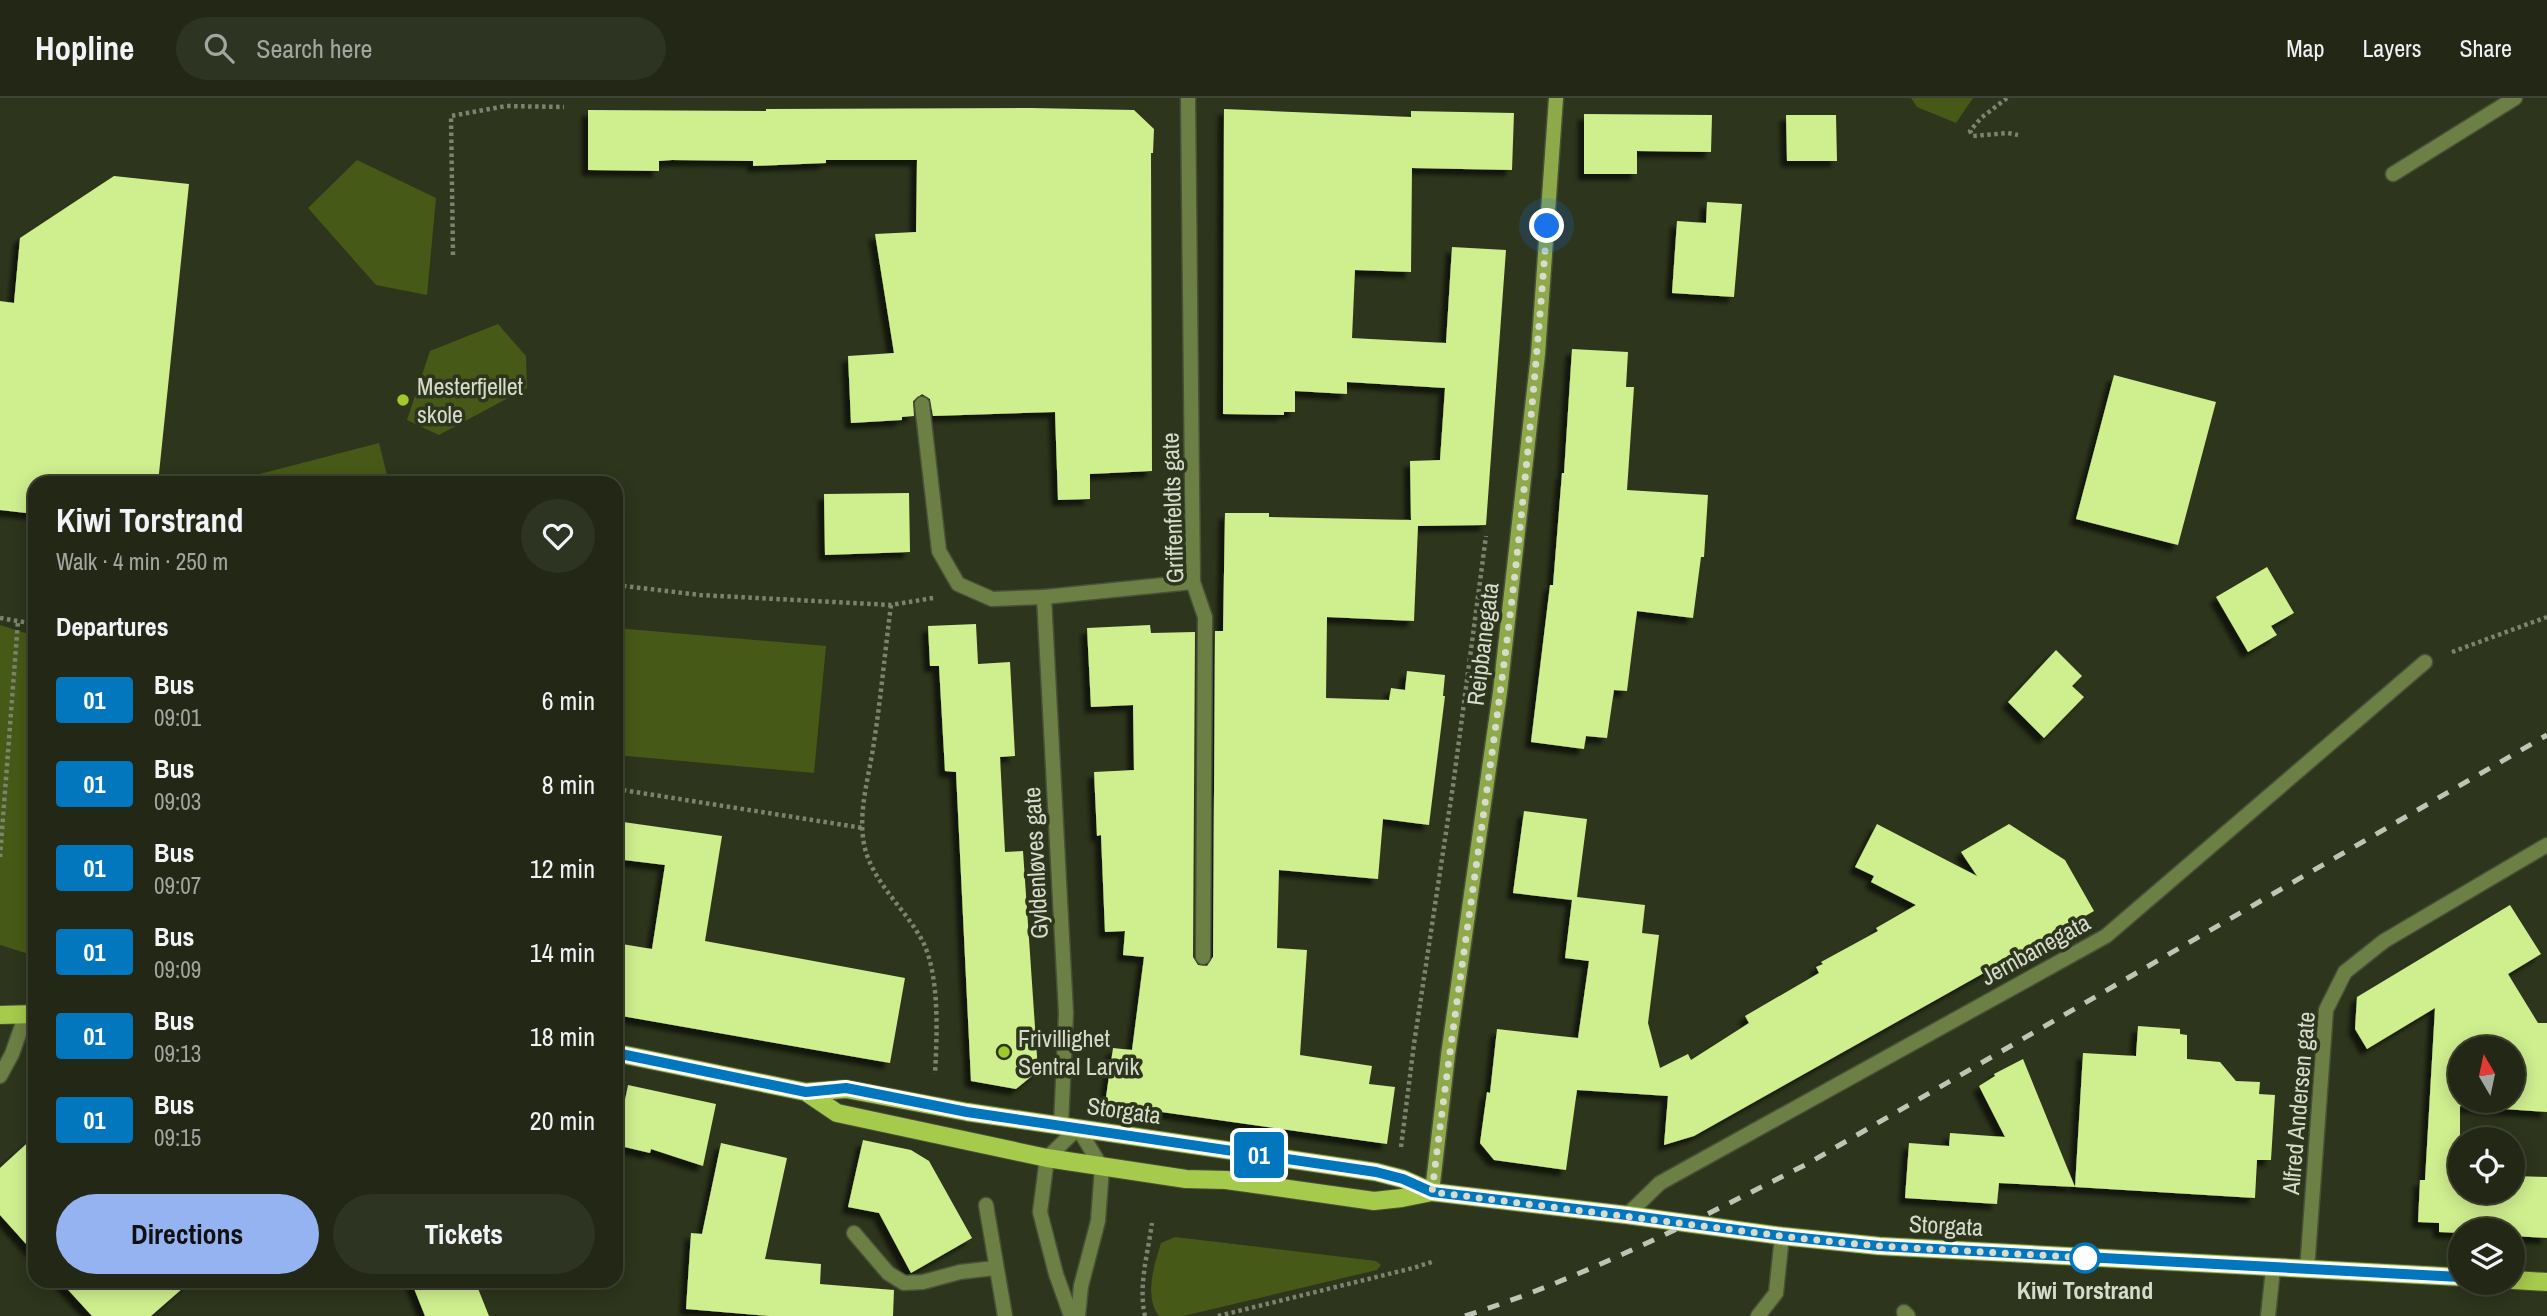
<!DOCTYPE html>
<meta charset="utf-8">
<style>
body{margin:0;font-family:"Archivo Narrow",sans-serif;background:#2e3422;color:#f1f3f6;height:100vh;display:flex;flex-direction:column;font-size:26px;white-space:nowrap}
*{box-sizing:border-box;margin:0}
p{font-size:23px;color:#a2a6a0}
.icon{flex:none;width:38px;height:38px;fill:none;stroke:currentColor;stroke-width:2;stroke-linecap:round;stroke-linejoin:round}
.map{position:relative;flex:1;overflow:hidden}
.panel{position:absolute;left:28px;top:378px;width:595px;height:812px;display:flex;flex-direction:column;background:#222815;border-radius:21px;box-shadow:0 4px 18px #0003,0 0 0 2px #3f4434}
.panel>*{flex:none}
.badge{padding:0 14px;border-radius:5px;font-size:24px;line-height:46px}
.needle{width:46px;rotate:351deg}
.controls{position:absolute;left:2448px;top:938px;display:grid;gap:14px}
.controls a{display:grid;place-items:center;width:77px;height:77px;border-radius:50%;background:#222815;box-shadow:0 4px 18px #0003,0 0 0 2px #3f4434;font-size:35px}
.you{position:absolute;width:35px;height:35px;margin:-18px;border:5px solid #fff;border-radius:50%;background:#1a73e8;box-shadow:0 0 0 10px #1a73e833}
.map>.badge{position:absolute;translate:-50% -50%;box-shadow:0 0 0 4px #fff}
h2{padding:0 28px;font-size:26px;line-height:63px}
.round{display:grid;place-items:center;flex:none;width:74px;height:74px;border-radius:37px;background:#2e3422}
.overview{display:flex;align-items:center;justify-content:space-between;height:119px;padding:0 28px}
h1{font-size:33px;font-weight:700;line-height:52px}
.primary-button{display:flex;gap:14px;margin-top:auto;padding:14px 28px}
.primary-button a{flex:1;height:80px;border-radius:42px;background:#95b2f1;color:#111;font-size:28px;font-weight:700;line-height:80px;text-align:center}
.primary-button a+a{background:#2e3422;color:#f1f3f6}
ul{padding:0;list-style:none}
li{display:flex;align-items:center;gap:21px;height:84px;padding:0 28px}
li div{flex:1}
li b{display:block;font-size:26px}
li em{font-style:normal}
li .badge{min-width:77px;font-weight:700;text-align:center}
header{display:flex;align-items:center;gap:42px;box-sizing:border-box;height:98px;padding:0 35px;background:#222815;border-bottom:2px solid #3f4434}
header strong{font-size:33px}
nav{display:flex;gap:38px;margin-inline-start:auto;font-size:24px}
.search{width:490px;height:63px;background:#2e3422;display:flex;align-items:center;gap:18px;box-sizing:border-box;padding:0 24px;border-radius:38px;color:#a2a6a0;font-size:26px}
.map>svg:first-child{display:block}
</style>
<header>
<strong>Hopline</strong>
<div class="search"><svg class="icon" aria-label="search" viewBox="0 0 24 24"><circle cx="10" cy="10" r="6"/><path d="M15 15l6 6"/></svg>Search here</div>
<nav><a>Map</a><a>Layers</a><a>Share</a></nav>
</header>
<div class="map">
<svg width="2547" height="1218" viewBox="0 0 2547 1218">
<defs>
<filter id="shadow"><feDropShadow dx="-6" dy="6" stdDeviation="2" flood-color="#0009"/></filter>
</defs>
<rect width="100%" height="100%" fill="#2d351c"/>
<path fill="#475917" d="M 1911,0 L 1973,0 L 1956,25 L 1917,9 Z
M 357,62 L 436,100 L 427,197 L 376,187 L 308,110 Z
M 498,226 L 526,258 L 527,290 L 439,337 L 407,322 L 430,253 Z
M 379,345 L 389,385 L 225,385 Z
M 0,527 L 35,538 L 35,858 L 0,847 Z
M 616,530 L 826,548 L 814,675 L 616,657 Z
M 1175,1139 L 1376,1163 L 1381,1167 L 1377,1172 L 1183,1218 L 1159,1218 C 1144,1199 1154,1167 1161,1145 Z"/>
<path fill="#cfee8e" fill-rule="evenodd" filter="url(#shadow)" d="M 1031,10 L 1134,12 L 1154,31 L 1153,55 L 1151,55 L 1152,373 L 1090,376 L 1090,401 L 1058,402 L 1055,314 L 933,318 L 930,301 L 922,296 L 913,303 L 914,318 L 902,319 L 902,322 L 851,325 L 848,258 L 894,255 L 875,136 L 916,134 L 917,62 L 826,62 L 826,65 L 753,68 L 753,63 L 672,62 L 659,63 L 659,73 L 588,72 L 588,12 L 766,13 L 766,11 Z
M 1224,11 L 1411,19 L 1411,13 L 1514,15 L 1512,72 L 1412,70 L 1411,174 L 1355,172 L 1352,240 L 1446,245 L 1452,149 L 1506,152 L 1486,427 L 1418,428 L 1414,523 L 1327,519 L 1326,600 L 1389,602 L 1391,590 L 1405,592 L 1407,573 L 1445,577 L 1443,598 L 1445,598 L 1429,727 L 1383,721 L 1378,781 L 1279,772 L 1277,850 L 1307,852 L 1300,957 L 1372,968 L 1369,986 L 1395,989 L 1387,1046 L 1105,1006 L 1113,950 L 1132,952 L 1144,859 L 1123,857 L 1125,833 L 1105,834 L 1101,737 L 1097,738 L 1094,674 L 1134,672 L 1133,607 L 1091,609 L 1087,530 L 1150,527 L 1151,535 L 1195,534 L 1193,859 L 1198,867 L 1207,868 L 1213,859 L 1215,533 L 1223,533 L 1225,415 L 1269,415 L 1269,419 L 1411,422 L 1410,363 L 1440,362 L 1445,290 L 1347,284 L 1347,296 L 1295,293 L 1295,314 L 1284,314 L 1284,317 L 1223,316 Z
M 1584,16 L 1712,17 L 1711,54 L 1637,53 L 1637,76 L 1584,76 Z
M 1786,17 L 1836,17 L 1837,63 L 1787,63 Z
M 114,78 L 189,86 L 158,385 L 35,385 L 35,416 L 0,412 L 0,203 L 14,205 L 20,140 Z
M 1707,104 L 1742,106 L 1734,199 L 1672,195 L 1677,123 L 1706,125 Z
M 1572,251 L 1628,254 L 1626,289 L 1634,289 L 1627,392 L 1708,397 L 1704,459 L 1701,459 L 1693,520 L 1637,513 L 1627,593 L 1614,592 L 1607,640 L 1586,638 L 1584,651 L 1531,644 L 1550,487 L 1553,487 L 1562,375 L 1564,375 Z
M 2114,277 L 2216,304 L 2178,447 L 2076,421 Z
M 909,395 L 910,454 L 825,457 L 824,396 Z
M 2267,469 L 2294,515 L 2271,528 L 2277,537 L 2248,554 L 2216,499 Z
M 976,526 L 978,566 L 1010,564 L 1015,658 L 1000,659 L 1005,754 L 1023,753 L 1038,973 L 1016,991 L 971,983 L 956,674 L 945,673 L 939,568 L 930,568 L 928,528 Z
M 2056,552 L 2082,578 L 2072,588 L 2084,599 L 2044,640 L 2008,604 Z
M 1524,713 L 1587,721 L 1577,799 L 1645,807 L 1642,835 L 1659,837 L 1648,925 L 1660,970 L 1688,956 L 1691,962 L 1749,925 L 1745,918 L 1819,875 L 1816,869 L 1823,866 L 1821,864 L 1878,833 L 1876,830 L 1916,807 L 1871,784 L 1874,778 L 1855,769 L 1877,726 L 1977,778 L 1961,754 L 2009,726 L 2065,762 L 2094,813 L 1694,1038 L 1664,1047 L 1668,998 L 1577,992 L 1566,1072 L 1494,1062 L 1480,1045 L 1487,994 L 1490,995 L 1497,931 L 1578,940 L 1589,863 L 1565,860 L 1572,802 L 1513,795 Z
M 616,723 L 722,738 L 705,843 L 905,880 L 890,965 L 616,917 L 616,845 L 652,851 L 665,767 L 616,761 Z
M 2510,807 L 2541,856 L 2508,876 L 2538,925 L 2547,925 L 2547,1014 L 2460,1008 L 2460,1094 L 2513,1094 L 2513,1078 L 2547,1079 L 2547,1140 L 2513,1138 L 2513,1132 L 2460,1132 L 2460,1135 L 2439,1134 L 2439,1125 L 2418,1124 L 2420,1082 L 2425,1082 L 2435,910 L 2367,951 L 2355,931 L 2357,899 ZM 2460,950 L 2513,950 L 2513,1003 L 2460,1003 Z
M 2138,928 L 2180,931 L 2180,936 L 2187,937 L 2187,961 L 2220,964 L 2236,983 L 2260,984 L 2259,996 L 2275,997 L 2271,1062 L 2257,1062 L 2255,1100 L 2075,1089 L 2083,955 L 2136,958 Z
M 2023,961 L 2075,1089 L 1999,1085 L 1997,1106 L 1905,1100 L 1909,1045 L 1949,1048 L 1950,1035 L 2005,1039 L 1979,988 L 1995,978 L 1994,976 Z
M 628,987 L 716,1006 L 703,1068 L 651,1051 L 650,1055 L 616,1047 Z
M 35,1038 L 35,1156 L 0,1117 L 0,1070 Z
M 863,1042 L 911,1052 L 929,1063 L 972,1140 L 911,1175 L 879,1115 L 848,1109 Z
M 721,1045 L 787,1060 L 765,1161 L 821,1166 L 820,1186 L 894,1192 L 893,1218 L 769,1218 L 686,1211 L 691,1135 L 702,1136 Z
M 60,1183 L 191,1183 L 151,1218 L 92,1218 Z
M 411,1183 L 475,1183 L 489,1218 L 425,1218 Z"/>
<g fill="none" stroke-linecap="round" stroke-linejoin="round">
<defs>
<path id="lane" d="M 2393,76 L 2515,0
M 922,306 L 939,453 L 958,486 L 992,501 L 1044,499
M 986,1107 L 1005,1218
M 854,1135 L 888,1175 L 904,1185 L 923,1184 L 960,1174 L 995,1170"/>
<path id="street" d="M 1188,0 L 1193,484 L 1205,519 L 1203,859
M 0,978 L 12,956 L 26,916
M 1061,1028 L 1066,915 L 1044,499 L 1193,484
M 1627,1117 L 1660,1085 L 2106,838 L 2425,564
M 2307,1172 L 2326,912 L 2345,874 L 2384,843 L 2547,747
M 1904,1214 L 1908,1218
M 1071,1218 L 1056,1176 L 1040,1114 L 1047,1060 L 1078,1030 L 1102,1070 L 1098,1123 L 1081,1188 L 1078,1218
M 1758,1218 L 1776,1195 L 1782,1138
M 2268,1218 L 2273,1171"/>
<path id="secondary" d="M 1432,1094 L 1448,957 L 1500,594 L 1538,256 L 1556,0"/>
<path id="primary" d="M 0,917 L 35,916
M 616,955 L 806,994 L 846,991 L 967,1014 L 1376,1074 L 1403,1081 L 1432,1094 L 1627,1117 L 1782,1138 L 1879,1148 L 2460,1179
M 806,994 L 837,1015 L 1047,1060 L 1186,1081 L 1226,1082 L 1374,1103 L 1402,1100 L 1432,1094
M 2513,1182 L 2547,1184"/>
</defs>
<use href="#lane" stroke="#485038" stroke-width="17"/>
<use href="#street" stroke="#485038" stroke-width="17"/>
<use href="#secondary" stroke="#485038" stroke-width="17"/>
<use href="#primary" stroke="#485038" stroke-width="20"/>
<path stroke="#7c836f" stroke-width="4.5" stroke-dasharray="3.5 3.5" stroke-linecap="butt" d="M 2007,0 L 1981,20 L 1970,33 L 1973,38 L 2008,35 L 2018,37
M 453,157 L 451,18 L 506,8 L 564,9
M 616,487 L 700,497 L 891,507 L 933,500
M 891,507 C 885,553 881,599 874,644 C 869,681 854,724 868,760 C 880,791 908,815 923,844 C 940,879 937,938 935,976
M 0,520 L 35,526
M 2452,554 L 2547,519
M 616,691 L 863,730
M 0,759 L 18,523
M 1401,1049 L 1414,946 L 1453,688 L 1486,438
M 1145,1218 C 1138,1188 1148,1155 1152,1125
M 1218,1218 L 1413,1170 L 1435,1163"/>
<use href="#lane" stroke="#6c7f45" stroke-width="14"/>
<use href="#street" stroke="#6c7f45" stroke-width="14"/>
<use href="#secondary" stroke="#8da94a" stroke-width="14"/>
<use href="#primary" stroke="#a6ca4b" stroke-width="18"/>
<path stroke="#bfc5b4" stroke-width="5" stroke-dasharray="12 12" stroke-linecap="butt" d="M 1465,1218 C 1584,1180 1696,1122 1807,1066 L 2547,637"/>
</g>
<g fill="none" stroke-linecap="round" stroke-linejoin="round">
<defs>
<path id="line" d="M 616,955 L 806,994 L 846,990 L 967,1014 L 1376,1074 L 1403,1081 L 1432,1094 L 1627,1117 L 1782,1138 L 1879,1148 L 2460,1179"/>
</defs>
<use href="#line" stroke="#fff" stroke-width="16"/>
<use href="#line" stroke="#0277bd" stroke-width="10"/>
<path stroke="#d6dbcc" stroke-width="7" stroke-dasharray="0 12.6" d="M 1547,128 C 1535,284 1521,441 1500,596 C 1478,762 1452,928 1432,1094 L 1806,1141 L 1879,1148 L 2090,1160 L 2085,1160"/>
</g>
<g fill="#a1c92a" stroke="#2d351c" stroke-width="2.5">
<circle cx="403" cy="302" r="7"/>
<circle cx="1004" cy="954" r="7"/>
</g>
<circle fill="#fff" stroke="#0277bd" stroke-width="3.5" cx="2085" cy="1160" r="14"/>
<g text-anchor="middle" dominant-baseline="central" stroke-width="7" stroke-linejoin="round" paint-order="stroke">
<g font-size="24" fill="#d6dbcc" stroke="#2d351c" text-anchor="start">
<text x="417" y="288">Mesterfjellet<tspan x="417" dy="28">skole</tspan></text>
<text x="1018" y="940">Frivillighet<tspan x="1018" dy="28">Sentral Larvik</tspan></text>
</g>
<g font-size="24" fill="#d6dbcc" stroke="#2d351c">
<text transform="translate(1172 410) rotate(-92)">Griffenfeldts gate</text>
<text transform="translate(1482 546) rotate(-83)">Reipbanegata</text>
<text transform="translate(1035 765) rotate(-93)">Gyldenløves gate</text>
<text transform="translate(2035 851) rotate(-29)">Jernbanegata</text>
<text transform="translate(2298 1005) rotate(-85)">Alfred Andersen gate</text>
<text transform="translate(1124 1012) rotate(8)">Storgata</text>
<text transform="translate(1946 1127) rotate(3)">Storgata</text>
</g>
<g font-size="24" font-weight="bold" fill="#d6dbcc" stroke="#2d351c">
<text x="2085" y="1192">Kiwi Torstrand</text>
</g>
</g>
</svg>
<div class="controls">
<a><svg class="needle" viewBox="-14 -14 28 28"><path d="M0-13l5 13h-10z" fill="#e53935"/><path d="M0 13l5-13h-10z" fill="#a2a6a0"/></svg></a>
<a><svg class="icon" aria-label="locate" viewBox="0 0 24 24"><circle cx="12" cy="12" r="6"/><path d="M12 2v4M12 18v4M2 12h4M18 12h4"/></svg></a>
<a><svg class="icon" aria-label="layers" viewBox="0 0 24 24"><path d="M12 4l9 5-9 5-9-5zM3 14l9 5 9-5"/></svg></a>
</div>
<div class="you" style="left:1547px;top:128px"></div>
<b class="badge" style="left:1259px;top:1057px;background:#0277bd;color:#fff">01</b>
<section class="panel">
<div class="overview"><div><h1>Kiwi Torstrand</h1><p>Walk · 4 min · 250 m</p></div><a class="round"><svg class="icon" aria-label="heart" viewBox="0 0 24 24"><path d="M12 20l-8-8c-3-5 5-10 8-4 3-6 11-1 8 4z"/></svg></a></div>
<h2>Departures</h2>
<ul>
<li><span class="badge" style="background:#0277bd;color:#fff">01</span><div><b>Bus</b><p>09:01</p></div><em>6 min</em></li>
<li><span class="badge" style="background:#0277bd;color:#fff">01</span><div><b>Bus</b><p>09:03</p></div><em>8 min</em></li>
<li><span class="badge" style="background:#0277bd;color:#fff">01</span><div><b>Bus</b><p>09:07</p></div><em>12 min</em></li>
<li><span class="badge" style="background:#0277bd;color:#fff">01</span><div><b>Bus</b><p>09:09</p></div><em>14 min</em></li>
<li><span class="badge" style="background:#0277bd;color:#fff">01</span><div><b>Bus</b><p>09:13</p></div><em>18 min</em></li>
<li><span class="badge" style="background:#0277bd;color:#fff">01</span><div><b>Bus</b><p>09:15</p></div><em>20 min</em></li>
</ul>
<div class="primary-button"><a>Directions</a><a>Tickets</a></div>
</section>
</div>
